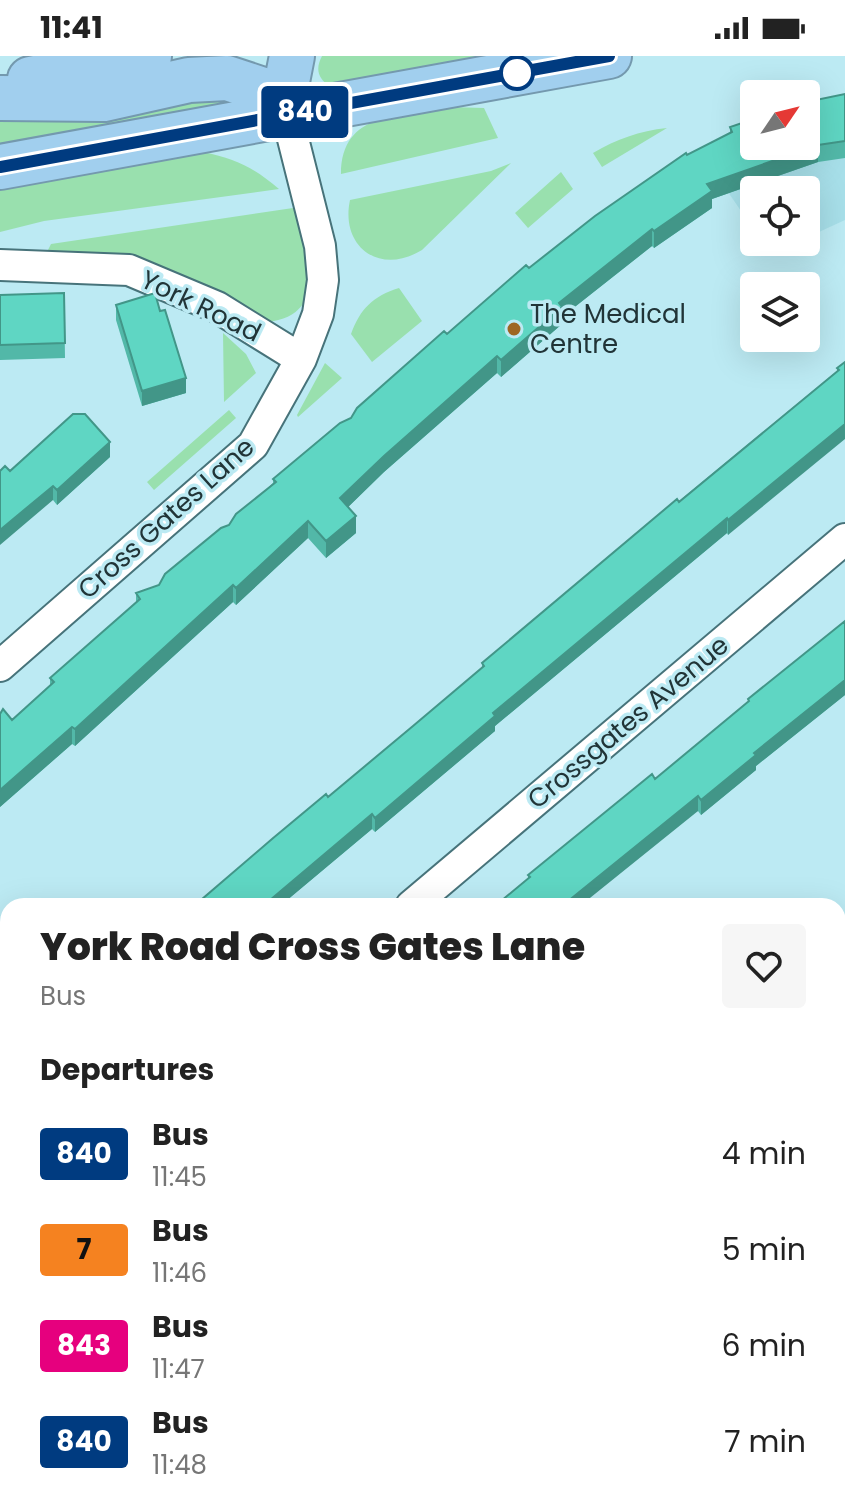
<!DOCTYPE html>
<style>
body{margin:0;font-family:Poppins,sans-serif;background:#f6f6f6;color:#222;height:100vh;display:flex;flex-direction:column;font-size:30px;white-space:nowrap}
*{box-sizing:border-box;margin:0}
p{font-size:26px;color:#767676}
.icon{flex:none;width:44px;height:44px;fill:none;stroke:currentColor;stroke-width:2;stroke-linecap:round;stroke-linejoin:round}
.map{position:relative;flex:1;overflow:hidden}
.side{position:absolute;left:0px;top:842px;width:846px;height:610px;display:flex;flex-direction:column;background:#fff;border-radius:24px 24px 0 0;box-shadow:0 8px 32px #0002}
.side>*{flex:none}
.badge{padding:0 16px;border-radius:6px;font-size:28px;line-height:52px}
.needle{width:52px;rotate:55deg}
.tools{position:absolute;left:740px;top:24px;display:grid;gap:16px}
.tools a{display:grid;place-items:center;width:80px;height:80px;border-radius:8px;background:#fff;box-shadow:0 8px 32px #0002;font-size:40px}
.map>.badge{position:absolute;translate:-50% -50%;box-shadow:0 0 0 4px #fff}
h2{padding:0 40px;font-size:30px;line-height:72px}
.round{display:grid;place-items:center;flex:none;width:84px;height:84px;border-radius:8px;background:#f6f6f6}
.overview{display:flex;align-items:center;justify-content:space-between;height:136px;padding:0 40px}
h1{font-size:38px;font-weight:800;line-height:60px}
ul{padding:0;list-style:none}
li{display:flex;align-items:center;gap:24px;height:96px;padding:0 40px}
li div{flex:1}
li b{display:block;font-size:30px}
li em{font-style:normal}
li .badge{min-width:88px;font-weight:700;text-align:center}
.status{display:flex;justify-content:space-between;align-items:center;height:56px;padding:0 40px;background:#fff;direction:ltr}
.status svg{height:22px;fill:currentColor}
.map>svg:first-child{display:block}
</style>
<div class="status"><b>11:41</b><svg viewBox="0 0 49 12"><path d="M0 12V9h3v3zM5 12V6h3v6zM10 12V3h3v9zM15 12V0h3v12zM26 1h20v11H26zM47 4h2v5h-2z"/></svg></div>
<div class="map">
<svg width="845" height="1451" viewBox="0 0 845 1451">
<rect width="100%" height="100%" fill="#bceaf3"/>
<path fill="#a7dfe9" d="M 845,55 L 845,164 L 806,182 L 806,134 L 754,134 L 754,174 L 704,101 L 754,90 L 806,90 Z"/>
<path fill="#99e0ae" d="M 322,0 L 488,0 L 330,30 C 318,23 315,13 322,0 Z
M 223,29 L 235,47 L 0,92 L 0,58 Z
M 449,51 L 484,52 L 498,82 L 341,118 C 341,55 401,60 449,51 Z
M 667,72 L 602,111 L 593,97 C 617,83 639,75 667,72 Z
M 203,96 C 236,103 253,111 279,133 L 44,165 L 0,176 L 0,130 Z
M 511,107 L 422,194 C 380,220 340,191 350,144 L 491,115 Z
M 561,116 L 573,133 L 528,172 L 515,157 Z
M 293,152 C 313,192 330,260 267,266 L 47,196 L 51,188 Z
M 399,232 L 422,265 L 372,306 L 351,278 C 360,253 373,240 399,232 Z
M 223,277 L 246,298 L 256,317 L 224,346 Z
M 325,307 L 342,322 L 298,361 L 297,359 Z
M 229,354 L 236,362 L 154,434 L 147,426 Z"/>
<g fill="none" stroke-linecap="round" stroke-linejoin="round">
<defs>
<path id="street" d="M 0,209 L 129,214 L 217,251 L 301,303
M 0,610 L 253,389 L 301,303 L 318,258 L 323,224 L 320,190 L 287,59
M 411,850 L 845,483
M 0,1198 L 8,1191"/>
<path id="secondary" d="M 838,1134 L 845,1128
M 838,1242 L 845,1236
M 445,1451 L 454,1444
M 583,1451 L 592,1444"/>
<path id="highway" d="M 30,23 L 149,0
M 0,42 L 104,43 L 189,24 L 227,22 L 284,41
M 287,59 L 284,41 L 292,0
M 0,111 L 609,0"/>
</defs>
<use href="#street" stroke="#47737a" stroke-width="34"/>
<use href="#secondary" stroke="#47737a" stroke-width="46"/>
<use href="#highway" stroke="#7499ae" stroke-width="48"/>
<use href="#street" stroke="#fff" stroke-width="30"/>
<use href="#secondary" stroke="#fff" stroke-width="42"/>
<use href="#highway" stroke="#a1cfee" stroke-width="44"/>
</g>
<path fill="#52b8a8" d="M 845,38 L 845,102 L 818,106 L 712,143 L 712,152 L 654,192 L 652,190 L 562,261 L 562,268 L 501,321 L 497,317 L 384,416 L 348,451 L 356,477 L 326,502 L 308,482 L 236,549 L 233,546 L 75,690 L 72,688 L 0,751 L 0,658 L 12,664 L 50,629 L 50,622 L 136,547 L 136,537 L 159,529 L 229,469 L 273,427 L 273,423 L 351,362 L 447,278 L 529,212 L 687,99 L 730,77 L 730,71 Z
M 64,237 L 65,302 L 0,304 L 0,239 Z
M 116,249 L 186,337 L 142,350 L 116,264 Z
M 845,306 L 728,479 L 727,477 L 495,670 L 495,675 L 375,776 L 372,773 L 280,850 L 201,848 L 201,844 L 328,741 L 482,612 L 482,607 L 837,315 L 837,312 Z
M 110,401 L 57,449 L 53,444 L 10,415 Z
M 845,565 L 845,639 L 756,710 L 756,714 L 701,759 L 698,755 L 528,823 L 528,819 L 655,723 L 748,646 L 748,643 Z
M 0,987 L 8,987 L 8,1048 L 0,1048 Z"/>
<path fill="#429688" d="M 818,89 L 818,106 L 712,143 L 712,152 L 654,192 L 654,175 L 707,128 Z
M 652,173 L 652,190 L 562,261 L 562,268 L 501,321 L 501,304 L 559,247 Z
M 497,300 L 497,317 L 384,416 L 340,459 L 340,442 L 384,400 Z
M 186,322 L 186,337 L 142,350 L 142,335 Z
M 845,368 L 845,383 L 728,479 L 728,464 Z
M 110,386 L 110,401 L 57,449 L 57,434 Z
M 53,430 L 53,444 L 0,489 L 0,474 Z
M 356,460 L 356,477 L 326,502 L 326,485 Z
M 727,462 L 727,477 L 495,670 L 495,675 L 375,776 L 375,762 L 493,657 Z
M 308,465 L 308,482 L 236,549 L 236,532 Z
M 233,529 L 233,546 L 75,690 L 75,673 Z
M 845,624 L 845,639 L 756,710 L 756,714 L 701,759 L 701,744 L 754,697 Z
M 72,671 L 72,688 L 0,751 L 0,734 Z
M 698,740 L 698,755 L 580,850 L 562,850 Z
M 372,758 L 372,773 L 280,850 L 263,850 Z
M 845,992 L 845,1007 L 838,1012 L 838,998 Z
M 8,1320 L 8,1335 L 0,1340 L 0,1326 Z
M 845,1381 L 845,1396 L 838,1401 L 838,1387 Z
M 299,1444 L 309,1444 L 309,1451 L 290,1451 Z
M 312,1444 L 324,1444 L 315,1451 L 312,1451 Z"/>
<path fill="#5fd6c3" stroke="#429688" stroke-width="2" d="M 845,38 L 845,85 L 818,89 L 707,128 L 712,135 L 654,175 L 652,173 L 559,247 L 562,251 L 501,304 L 497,300 L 384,400 L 340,442 L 356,460 L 326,485 L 308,465 L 236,532 L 233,529 L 75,673 L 72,671 L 0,734 L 0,658 L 3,653 L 12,664 L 54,626 L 50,622 L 140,543 L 136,537 L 159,529 L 165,518 L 221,472 L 229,469 L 236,458 L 276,426 L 273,423 L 340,367 L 351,362 L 357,352 L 444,275 L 447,278 L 526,209 L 529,212 L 595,160 L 686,97 L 687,99 L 732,76 L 730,71 L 754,63 L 754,90 L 806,90 L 806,46 Z
M 64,237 L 65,287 L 0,289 L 0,239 Z
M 155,237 L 160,255 L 165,254 L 186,322 L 142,335 L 116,249 Z
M 845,306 L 845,368 L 728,464 L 727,462 L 493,657 L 495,660 L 375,762 L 372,758 L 263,850 L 199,850 L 204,846 L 201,844 L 272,783 L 326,738 L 328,741 L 413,670 L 484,610 L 482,607 L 677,443 L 679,446 L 839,314 L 837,312 Z
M 73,358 L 85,358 L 110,386 L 57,434 L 53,430 L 0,474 L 0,415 L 5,410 L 10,415 Z
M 845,565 L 845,624 L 754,697 L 756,699 L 701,744 L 698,740 L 562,850 L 495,850 L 530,821 L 528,819 L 652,718 L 655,723 L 749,645 L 748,643 Z
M 845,933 L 845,992 L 838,998 L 838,939 Z
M 0,987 L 8,987 L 8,1033 L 0,1033 Z
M 8,1263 L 8,1320 L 0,1326 L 0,1269 Z
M 845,1325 L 845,1381 L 838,1387 L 838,1331 Z
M 225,1444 L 299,1444 L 290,1451 L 217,1451 Z
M 714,1444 L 825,1444 L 831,1451 L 705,1451 Z"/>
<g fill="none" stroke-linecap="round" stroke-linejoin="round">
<defs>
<path id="line" d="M 0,111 L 609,0"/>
</defs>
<use href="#line" stroke="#fff" stroke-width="18"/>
<use href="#line" stroke="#003b80" stroke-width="12"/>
</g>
<circle fill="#fff" stroke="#003b80" stroke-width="4" cx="517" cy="17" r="16"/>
<circle fill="#9e6722" stroke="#bceaf3" stroke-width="3" cx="514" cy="273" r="8"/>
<g text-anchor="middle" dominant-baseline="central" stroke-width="7" stroke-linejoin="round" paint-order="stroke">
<g font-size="26" fill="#213437" stroke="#bceaf3">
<text transform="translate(201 250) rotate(26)">York Road</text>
<text transform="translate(166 462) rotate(-42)">Cross Gates Lane</text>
<text transform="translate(628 666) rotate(-40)">Crossgates Avenue</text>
</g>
<g font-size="26" fill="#213437" stroke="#bceaf3" text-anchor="start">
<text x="530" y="258">The Medical<tspan x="530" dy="30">Centre</tspan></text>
</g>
</g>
</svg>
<div class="tools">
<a><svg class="needle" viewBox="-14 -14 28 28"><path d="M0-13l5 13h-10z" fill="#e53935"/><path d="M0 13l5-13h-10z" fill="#767676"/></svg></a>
<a><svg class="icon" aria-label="locate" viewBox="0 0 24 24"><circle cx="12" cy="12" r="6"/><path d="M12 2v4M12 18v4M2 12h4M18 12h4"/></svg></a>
<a><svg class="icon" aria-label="layers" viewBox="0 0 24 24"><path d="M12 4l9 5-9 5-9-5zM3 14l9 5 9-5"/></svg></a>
</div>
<b class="badge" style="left:305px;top:56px;background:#003b80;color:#fff">840</b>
<section class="side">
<div class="overview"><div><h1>York Road Cross Gates Lane</h1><p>Bus</p></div><a class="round"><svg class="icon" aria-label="heart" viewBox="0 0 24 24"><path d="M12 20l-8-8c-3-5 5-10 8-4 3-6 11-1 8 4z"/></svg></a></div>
<h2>Departures</h2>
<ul>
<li><span class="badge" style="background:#003b80;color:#fff">840</span><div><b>Bus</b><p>11:45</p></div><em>4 min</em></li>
<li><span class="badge" style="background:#f58220;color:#111">7</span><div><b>Bus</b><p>11:46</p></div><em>5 min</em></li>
<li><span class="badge" style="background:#e6007e;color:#fff">843</span><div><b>Bus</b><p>11:47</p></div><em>6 min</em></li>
<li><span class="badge" style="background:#003b80;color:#fff">840</span><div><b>Bus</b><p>11:48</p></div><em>7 min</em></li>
</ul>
</section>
</div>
